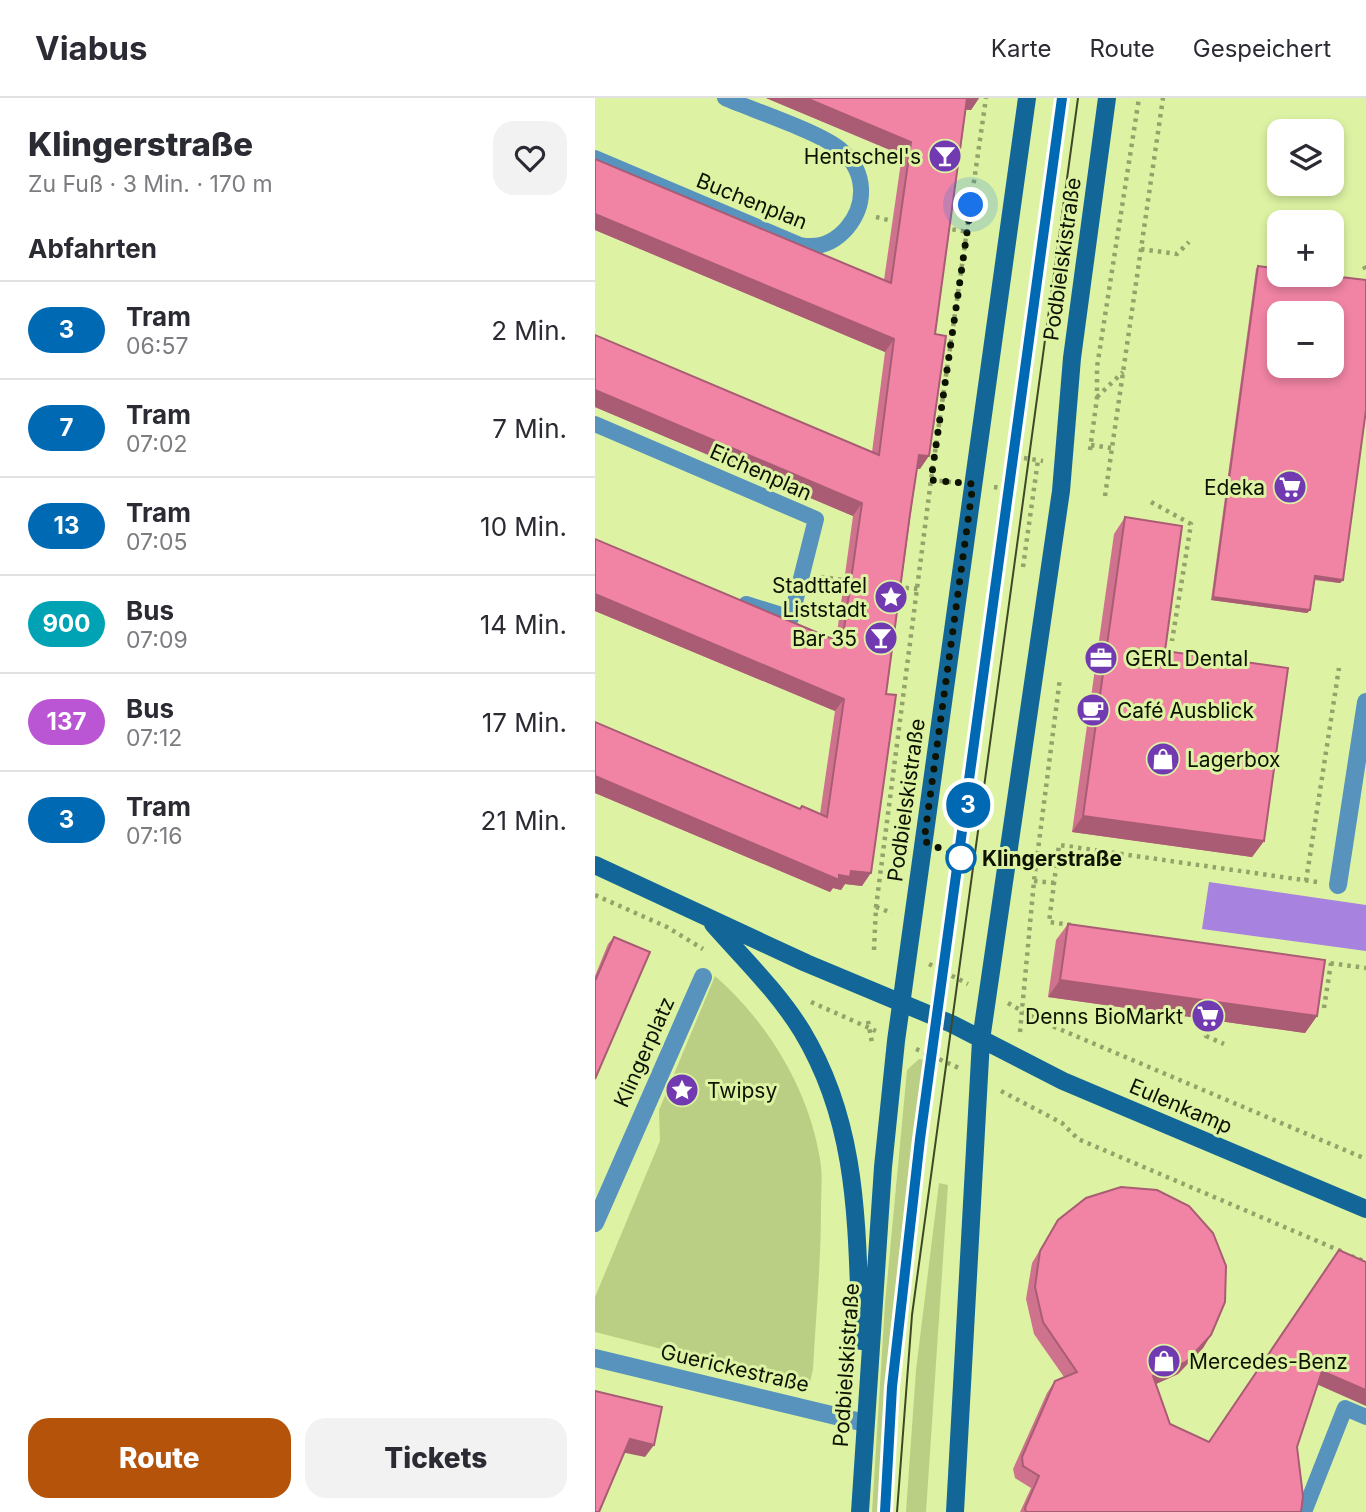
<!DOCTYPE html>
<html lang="de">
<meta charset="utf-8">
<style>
body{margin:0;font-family:Inter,sans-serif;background:#f2f2f3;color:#2b2b33;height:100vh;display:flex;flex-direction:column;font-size:26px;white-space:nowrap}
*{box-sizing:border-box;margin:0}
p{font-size:23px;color:#7c7c81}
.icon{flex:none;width:38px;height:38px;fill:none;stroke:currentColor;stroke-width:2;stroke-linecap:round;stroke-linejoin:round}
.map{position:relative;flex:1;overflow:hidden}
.sheet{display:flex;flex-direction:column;background:#fff;width:595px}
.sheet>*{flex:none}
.badge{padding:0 14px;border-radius:23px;font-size:24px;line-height:46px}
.buttons{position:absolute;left:672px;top:21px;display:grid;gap:14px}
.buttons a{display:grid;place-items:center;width:77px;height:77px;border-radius:14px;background:#fff;box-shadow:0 4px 10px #0003;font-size:35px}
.you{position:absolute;width:35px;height:35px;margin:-18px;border:5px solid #fff;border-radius:50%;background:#1a73e8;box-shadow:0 0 0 10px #1a73e833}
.map>.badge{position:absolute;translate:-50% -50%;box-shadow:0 0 0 4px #fff}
h2{padding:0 28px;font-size:26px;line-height:63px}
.round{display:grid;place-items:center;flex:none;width:74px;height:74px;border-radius:21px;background:#f2f2f3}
.overview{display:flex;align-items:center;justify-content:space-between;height:119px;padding:0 28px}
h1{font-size:33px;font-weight:800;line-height:52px}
.cta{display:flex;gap:14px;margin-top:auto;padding:14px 28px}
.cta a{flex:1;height:80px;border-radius:21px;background:#b45309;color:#fff;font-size:28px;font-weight:800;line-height:80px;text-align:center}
.cta a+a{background:#f2f2f3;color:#2b2b33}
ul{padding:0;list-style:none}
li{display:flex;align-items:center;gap:21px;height:98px;padding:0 28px;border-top:2px solid #e1e1e2}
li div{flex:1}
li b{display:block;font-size:26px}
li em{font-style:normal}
li .badge{min-width:77px;font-weight:700;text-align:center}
header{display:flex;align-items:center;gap:42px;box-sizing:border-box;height:98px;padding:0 35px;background:#fff;border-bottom:2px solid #e1e1e2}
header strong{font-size:33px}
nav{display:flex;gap:38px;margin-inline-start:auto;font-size:24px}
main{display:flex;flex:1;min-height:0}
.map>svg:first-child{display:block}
</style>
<header>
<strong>Viabus</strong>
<nav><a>Karte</a><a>Route</a><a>Gespeichert</a></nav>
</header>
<main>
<section class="sheet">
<div class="overview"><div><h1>Klingerstraße</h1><p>Zu Fuß · 3 Min. · 170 m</p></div><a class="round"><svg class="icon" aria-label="heart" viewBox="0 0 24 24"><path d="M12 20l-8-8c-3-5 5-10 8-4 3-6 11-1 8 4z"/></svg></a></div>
<h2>Abfahrten</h2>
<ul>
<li><span class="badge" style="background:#0069b4;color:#fff">3</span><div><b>Tram</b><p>06:57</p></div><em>2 Min.</em></li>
<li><span class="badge" style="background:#0069b4;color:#fff">7</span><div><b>Tram</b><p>07:02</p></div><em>7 Min.</em></li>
<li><span class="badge" style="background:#0069b4;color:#fff">13</span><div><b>Tram</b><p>07:05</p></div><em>10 Min.</em></li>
<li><span class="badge" style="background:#00a3b4;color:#fff">900</span><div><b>Bus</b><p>07:09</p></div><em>14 Min.</em></li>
<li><span class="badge" style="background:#ba55d3;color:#fff">137</span><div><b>Bus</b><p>07:12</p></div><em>17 Min.</em></li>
<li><span class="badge" style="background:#0069b4;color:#fff">3</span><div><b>Tram</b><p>07:16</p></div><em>21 Min.</em></li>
</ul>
<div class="cta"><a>Route</a><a>Tickets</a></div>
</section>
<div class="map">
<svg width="771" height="1414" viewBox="0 0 771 1414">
<rect width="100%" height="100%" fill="#ddf3a3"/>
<path fill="#bacf84" d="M 120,878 C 173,924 214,992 225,1061 C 228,1077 226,1094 226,1110 C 226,1164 221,1217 218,1271 L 215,1284 L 207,1287 L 0,1234 L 0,1199 L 65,1043 L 64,1012 Z
M 324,961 L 332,962 L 331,976 L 299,1207 L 284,1414 L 277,1414 L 290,1206 L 312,972 Z
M 344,1085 L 353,1087 L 331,1414 L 311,1414 L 321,1272 Z"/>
<path fill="#a782df" d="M 614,784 L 771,807 L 771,853 L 607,831 Z"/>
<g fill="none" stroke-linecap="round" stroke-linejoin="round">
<path stroke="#93a369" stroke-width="4.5" stroke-dasharray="3.5 5" stroke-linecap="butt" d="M 281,119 L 297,123
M 349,130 L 373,134
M 546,151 L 582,156 L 594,144
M 769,168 L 771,172
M 502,299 L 528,274
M 496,347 L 516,350
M 495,352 L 502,300 L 502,269 L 544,0
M 336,382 L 356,384
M 399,389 L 412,391 L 416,358 L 448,363
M 510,398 L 568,0
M 556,404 L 596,426 L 577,543
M 402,465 L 412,391
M 428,469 L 443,362
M 226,479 L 249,482
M 302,489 L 323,491
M 439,783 L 460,785
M 711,783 L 744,570
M 0,797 L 72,829 L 108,851
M 281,809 L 297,815
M 476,827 L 454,824 L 464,747 L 722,784
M 348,836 L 361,757
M 279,852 L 281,809 L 336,382 L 391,0
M 727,864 L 771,870
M 334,866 L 373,886
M 216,904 L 281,933
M 413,905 L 443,922 L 771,1061
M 729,910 L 736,865
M 613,921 L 611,938 L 629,946
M 273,923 L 277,945
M 425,934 L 439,783 L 465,580
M 321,951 L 364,970
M 406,993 L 467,1025 L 483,1041 L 748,1154
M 756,1158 L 771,1164"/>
<path stroke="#5793bd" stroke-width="16" d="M 0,60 L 205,147 C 224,151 239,145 252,130 C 272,106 271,74 247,53 C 228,35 157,12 130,0
M 0,326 L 221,421 L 196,520 L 151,506
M 709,1414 L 750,1310 L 771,1319"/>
<path stroke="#5793bd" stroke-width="18" d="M 743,787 L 771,604
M 0,1125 L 108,879
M 0,1260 L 270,1325"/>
<path stroke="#136798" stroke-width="18" d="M 0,767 L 211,865 L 357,926 L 468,983 L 771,1111
M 118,826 C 148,860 183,894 207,933 C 266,1031 261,1134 266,1243
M 265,1414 L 288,1069 L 301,943 L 432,0
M 360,1414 L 386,942 L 466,393 L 477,260 L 512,0"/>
<path stroke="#3e4826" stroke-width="2" d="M 290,1414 L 297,1289 L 325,1041 L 467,0
M 302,1414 L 317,1217 L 483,0"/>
</g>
<path fill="#cf728e" d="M 171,0 L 384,0 L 376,12 L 371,12 L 340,236 L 325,371 L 322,371 L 291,596 L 267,788 L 250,786 L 246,792 L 238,790 L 235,794 L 0,695 L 0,624 L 205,711 L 207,708 L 225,716 L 240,613 L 0,513 L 0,441 L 241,542 L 258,418 L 0,309 L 0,237 L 277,354 L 290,254 L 0,132 L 0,61 L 289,182 L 307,57 Z
M 663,168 L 748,482 L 745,485 L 719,482 L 715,512 L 712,515 L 616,502 L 661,171 Z
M 530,419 L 570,553 L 669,743 L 657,759 L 477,734 L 519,436 Z
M 473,826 L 722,918 L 710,935 L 453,899 L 461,842 Z
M 19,839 L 0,981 L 0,878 L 13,846 Z
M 463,1122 L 616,1237 L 608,1250 L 583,1276 L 561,1286 L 575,1326 L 614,1344 L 723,1287 L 702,1349 L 706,1414 L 425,1414 L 436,1390 L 420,1380 L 418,1371 L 452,1295 L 460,1283 L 469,1279 L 439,1236 L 431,1201 L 437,1165 Z"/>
<path fill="#a95c74" d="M 171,0 L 211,0 L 316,44 L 307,57 Z
M 371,0 L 384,0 L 376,12 L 364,11 Z
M 0,116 L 299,241 L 290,254 L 0,132 Z
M 0,292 L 267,405 L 258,418 L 0,309 Z
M 324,357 L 334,358 L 325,371 L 315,370 Z
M 720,478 L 748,482 L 745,485 L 717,481 Z
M 0,496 L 249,601 L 240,613 L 0,513 Z
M 618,499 L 715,512 L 712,515 L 616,502 Z
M 0,678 L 244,777 L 256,773 L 276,775 L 267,788 L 250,786 L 246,792 L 238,790 L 235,794 L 0,695 Z
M 488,718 L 669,743 L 657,759 L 477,734 Z
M 465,882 L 722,918 L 710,935 L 453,899 Z
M 616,1237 L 608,1250 L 583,1276 L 550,1291 L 558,1278 Z
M 727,1273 L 771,1292 L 771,1308 L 719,1285 Z
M 35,1341 L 59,1347 L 50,1359 L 26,1354 Z"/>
<path fill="#f184a5" stroke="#a95c74" stroke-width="2" fill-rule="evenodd" d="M 211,0 L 372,0 L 340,236 L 351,238 L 334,358 L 324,357 L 315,416 L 291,596 L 301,597 L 276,775 L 256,773 L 255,779 L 244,777 L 244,782 L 0,678 L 0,624 L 205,711 L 207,708 L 232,719 L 249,601 L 0,496 L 0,441 L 247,545 L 267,405 L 0,292 L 0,237 L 284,357 L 299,241 L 0,116 L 0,61 L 296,185 L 316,44 Z
M 663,168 L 684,171 L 684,177 L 729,177 L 771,182 L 771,312 L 748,482 L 720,478 L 715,512 L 618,499 ZM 684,215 L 737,215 L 737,268 L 684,268 Z
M 530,419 L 587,428 L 570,553 L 693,570 L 669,743 L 488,718 Z
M 473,826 L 730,862 L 722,918 L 465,882 Z
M 19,839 L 55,854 L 0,981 L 0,883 Z
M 526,1089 L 562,1092 L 594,1108 L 618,1135 L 631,1168 L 630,1204 L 616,1237 L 591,1264 L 558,1278 L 575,1326 L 614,1344 L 744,1152 L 771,1164 L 771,1292 L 727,1273 L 702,1349 L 708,1398 L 706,1414 L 431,1414 L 430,1410 L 444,1378 L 428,1368 L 427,1359 L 460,1283 L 482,1274 L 448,1224 L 440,1189 L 445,1153 L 463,1122 L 491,1100 Z
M 0,1293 L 67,1309 L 59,1347 L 35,1341 L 4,1414 L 0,1414 Z"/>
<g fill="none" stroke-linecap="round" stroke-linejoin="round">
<defs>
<path id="line" d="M 290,1414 L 297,1289 L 325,1041 L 467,0"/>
</defs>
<use href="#line" stroke="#fff" stroke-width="16"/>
<use href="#line" stroke="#0069b4" stroke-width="10"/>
<path stroke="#0d1300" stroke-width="7" stroke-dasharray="0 12.6" d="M 366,760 L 329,743 L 378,386 L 336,382 L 376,107"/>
</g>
<defs>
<symbol id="bar-disc" viewBox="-11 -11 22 22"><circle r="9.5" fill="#723ab1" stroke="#ddf3a3"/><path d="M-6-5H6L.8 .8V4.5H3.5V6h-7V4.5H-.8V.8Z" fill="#fff"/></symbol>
<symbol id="supermarket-disc" viewBox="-11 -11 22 22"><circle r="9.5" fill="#723ab1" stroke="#ddf3a3"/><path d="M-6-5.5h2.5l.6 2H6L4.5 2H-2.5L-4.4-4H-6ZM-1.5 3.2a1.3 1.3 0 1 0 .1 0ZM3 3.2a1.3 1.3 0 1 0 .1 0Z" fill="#fff"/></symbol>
<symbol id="sight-disc" viewBox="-11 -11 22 22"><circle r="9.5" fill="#723ab1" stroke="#ddf3a3"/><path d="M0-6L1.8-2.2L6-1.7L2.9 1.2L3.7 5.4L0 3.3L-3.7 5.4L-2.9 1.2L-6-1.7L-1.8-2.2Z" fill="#fff"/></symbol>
<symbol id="office-disc" viewBox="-11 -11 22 22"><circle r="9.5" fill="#723ab1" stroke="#ddf3a3"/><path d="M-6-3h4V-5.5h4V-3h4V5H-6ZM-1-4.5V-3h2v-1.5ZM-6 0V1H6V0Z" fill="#fff"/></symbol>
<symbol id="cafe-disc" viewBox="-11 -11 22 22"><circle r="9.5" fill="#723ab1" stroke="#ddf3a3"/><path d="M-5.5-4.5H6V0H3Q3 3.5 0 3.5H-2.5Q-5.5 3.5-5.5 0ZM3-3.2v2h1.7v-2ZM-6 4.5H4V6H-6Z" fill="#fff"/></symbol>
<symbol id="shop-disc" viewBox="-11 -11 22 22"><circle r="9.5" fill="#723ab1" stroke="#ddf3a3"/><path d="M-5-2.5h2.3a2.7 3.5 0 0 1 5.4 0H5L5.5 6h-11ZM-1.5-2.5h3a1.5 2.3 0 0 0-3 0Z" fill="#fff"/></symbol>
</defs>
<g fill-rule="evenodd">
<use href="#bar-disc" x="331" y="39" width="38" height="38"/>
<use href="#supermarket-disc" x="676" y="370" width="38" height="38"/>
<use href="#sight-disc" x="277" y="480" width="38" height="38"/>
<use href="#bar-disc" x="267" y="521" width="38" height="38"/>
<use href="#office-disc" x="487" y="541" width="38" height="38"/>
<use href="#cafe-disc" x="479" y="593" width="38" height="38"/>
<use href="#shop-disc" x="549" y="642" width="38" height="38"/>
<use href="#supermarket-disc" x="594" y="899" width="38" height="38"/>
<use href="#sight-disc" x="68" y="973" width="38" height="38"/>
<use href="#shop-disc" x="550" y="1244" width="38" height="38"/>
</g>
<circle fill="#fff" stroke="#0069b4" stroke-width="3.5" cx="366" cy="760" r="14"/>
<g text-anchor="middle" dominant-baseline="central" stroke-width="6" stroke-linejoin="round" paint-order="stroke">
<g font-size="21" fill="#0d1300" stroke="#ddf3a3" text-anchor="end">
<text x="326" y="58">Hentschel's</text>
<text x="670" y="389">Edeka</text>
<text x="272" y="487">Stadttafel<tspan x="272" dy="24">Liststadt</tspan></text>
<text x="262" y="540">Bar 35</text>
<text x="530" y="560" text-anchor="start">GERL Dental</text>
<text x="522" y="612" text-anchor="start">Café Ausblick</text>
<text x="592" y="661" text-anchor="start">Lagerbox</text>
<text x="588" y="918">Denns BioMarkt</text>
<text x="112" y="992" text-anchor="start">Twipsy</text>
<text x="594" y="1263" text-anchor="start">Mercedes-Benz</text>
</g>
<g font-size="21" fill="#0d1300" stroke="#ddf3a3">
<text transform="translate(157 103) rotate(22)">Buchenplan</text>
<text transform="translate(467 161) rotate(-82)">Podbielskistraße</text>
<text transform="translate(166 374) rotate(24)">Eichenplan</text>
<text transform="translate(311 702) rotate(-82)">Podbielskistraße</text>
<text transform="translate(49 954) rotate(-66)">Klingerplatz</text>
<text transform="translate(586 1008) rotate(23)">Eulenkamp</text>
<text transform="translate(251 1267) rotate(-86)">Podbielskistraße</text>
<text transform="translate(140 1270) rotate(13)">Guerickestraße</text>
</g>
<g font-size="21" font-weight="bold" fill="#0d1300" stroke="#ddf3a3" text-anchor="start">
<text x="387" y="760">Klingerstraße</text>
</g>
</g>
</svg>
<div class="buttons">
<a><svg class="icon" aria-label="layers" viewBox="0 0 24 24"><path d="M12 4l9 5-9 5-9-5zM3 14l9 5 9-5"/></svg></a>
<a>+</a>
<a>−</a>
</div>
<div class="you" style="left:376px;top:107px"></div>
<b class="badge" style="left:373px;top:707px;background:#0069b4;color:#fff">3</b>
</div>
</main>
